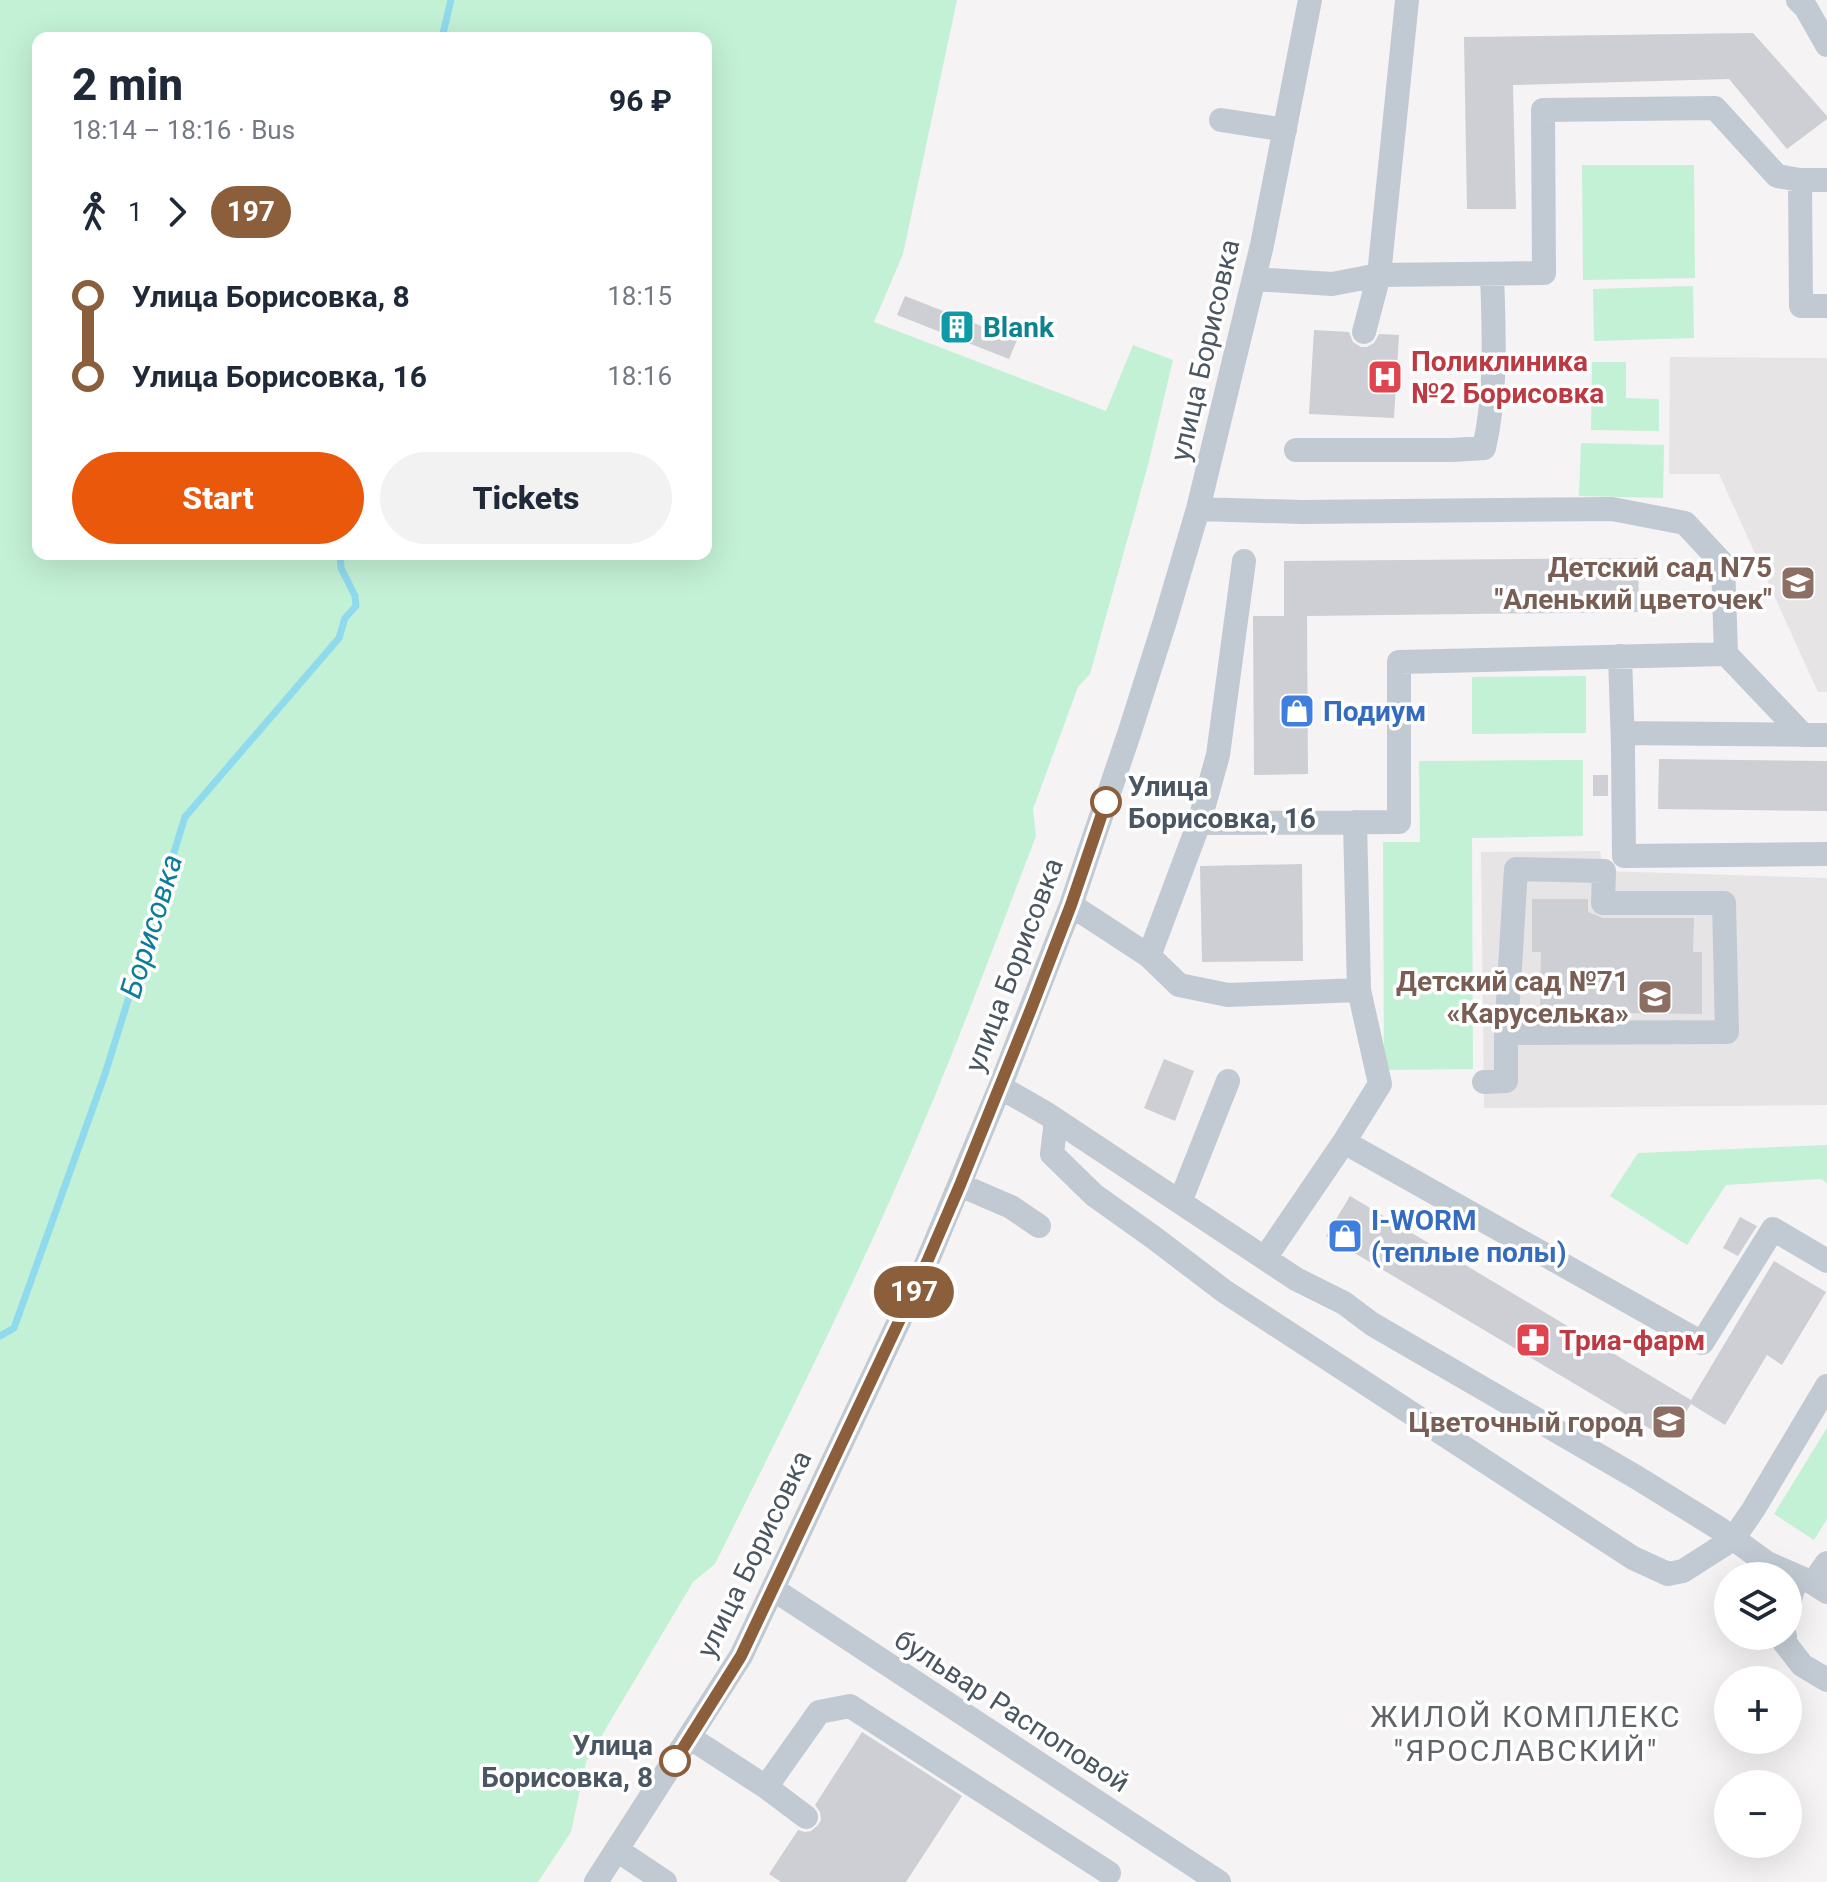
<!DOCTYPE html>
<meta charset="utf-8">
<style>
body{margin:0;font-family:Roboto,sans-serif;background:#f2f2f3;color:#1f2937;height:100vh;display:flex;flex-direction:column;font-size:30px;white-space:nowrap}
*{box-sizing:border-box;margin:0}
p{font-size:26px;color:#747a83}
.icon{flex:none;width:44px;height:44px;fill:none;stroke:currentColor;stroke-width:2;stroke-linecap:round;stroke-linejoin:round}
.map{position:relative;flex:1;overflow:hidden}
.panel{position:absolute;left:32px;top:32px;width:680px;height:528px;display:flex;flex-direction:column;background:#fff;border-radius:16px;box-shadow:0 8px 32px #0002}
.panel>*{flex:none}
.badge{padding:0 16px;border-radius:26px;font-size:28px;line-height:52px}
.buttons{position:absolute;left:1714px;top:1562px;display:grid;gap:16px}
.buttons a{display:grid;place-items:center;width:88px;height:88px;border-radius:50%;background:#fff;box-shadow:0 8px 32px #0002;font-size:40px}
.map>.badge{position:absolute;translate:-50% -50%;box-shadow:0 0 0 4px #fff}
.legs{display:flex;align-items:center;gap:12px;height:88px;padding:0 40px;font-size:26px}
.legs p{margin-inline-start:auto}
.summary{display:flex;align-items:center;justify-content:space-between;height:136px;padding:0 40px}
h1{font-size:44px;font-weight:800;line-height:60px}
.action{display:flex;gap:16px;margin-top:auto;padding:16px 40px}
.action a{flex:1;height:92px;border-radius:48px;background:#ea580c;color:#fff;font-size:32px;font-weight:800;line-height:92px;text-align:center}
.action a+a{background:#f2f2f3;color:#1f2937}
ul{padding:0 40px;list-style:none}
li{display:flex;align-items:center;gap:28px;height:80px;font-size:30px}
li i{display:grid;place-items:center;width:12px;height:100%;margin:0 10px;background:currentColor}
li i::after{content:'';width:20px;height:20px;margin:-10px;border:6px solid;border-radius:50%;background:#fff}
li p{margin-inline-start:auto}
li:first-child i{background:linear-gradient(#0000 50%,currentColor 0)}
li:last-child i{background:linear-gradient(currentColor 50%,#0000 0)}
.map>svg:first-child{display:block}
</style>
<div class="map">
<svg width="1827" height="1882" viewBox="0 0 1827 1882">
<rect width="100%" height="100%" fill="#f5f3f3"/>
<path fill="#e6e4e5" d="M 1670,357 L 1827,358 L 1827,692 L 1818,692 L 1719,474 L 1669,474 Z
M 1600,851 L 1604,871 L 1827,878 L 1827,1105 L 1484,1108 L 1481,852 Z"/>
<path fill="#c3f1d5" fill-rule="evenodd" d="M 0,0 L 957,0 L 903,254 L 874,322 L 1106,411 L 1133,345 L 1173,360 L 1148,465 L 1090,674 L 1078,687 L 1033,809 L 1036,836 C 992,951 949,1067 899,1180 C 842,1310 778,1437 715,1564 L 693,1582 L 586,1762 L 571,1832 L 538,1882 L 0,1882 ZM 38,38 L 706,38 L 706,554 L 38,554 Z
M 1582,165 L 1694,165 L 1695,278 L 1583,280 Z
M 1693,286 L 1694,338 L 1594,341 L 1593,289 Z
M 1592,362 L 1626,362 L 1626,398 L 1659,399 L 1659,431 L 1591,430 Z
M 1581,443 L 1664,445 L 1663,498 L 1579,496 Z
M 1586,676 L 1586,733 L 1472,734 L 1472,677 Z
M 1583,760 L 1583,836 L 1472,838 L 1473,1069 L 1384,1070 L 1383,842 L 1420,842 L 1419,761 Z
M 1827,1145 L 1827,1183 L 1821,1179 L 1726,1185 L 1687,1245 L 1610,1196 L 1638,1153 Z
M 1827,1428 L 1827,1519 L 1814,1540 L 1774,1514 Z"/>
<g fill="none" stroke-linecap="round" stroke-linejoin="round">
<path stroke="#90daee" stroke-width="7" d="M 442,38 L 451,0
M 0,1336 L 14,1328 L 105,1074 L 185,817 L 339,638 L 345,618 L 356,606 L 355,596 L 341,568 L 340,554"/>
</g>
<path fill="#cdcfd5" d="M 1753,33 L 1827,116 L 1827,119 L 1787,149 L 1729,79 L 1513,85 L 1516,209 L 1467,209 L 1464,37 Z
M 905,296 L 1017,340 L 1009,359 L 897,315 Z
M 1314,330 L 1349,332 L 1353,342 L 1361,347 L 1367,347 L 1374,343 L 1379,334 L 1399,335 L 1394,418 L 1309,414 Z
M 1638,558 L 1639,612 L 1307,616 L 1308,774 L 1254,775 L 1253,616 L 1284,616 L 1284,561 Z
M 1659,759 L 1827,761 L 1827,811 L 1658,809 Z
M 1593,775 L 1608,775 L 1608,796 L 1593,796 Z
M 1302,864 L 1303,961 L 1202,962 L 1200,866 Z
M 1532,899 L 1588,899 L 1588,912 L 1603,918 L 1694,918 L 1693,952 L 1702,952 L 1702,1014 L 1540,1012 L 1541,952 L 1532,952 Z
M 1164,1059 L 1194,1071 L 1175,1121 L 1144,1108 Z
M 1350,1196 L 1691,1400 L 1774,1261 L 1826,1292 L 1782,1365 L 1767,1355 L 1725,1425 L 1691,1404 L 1669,1440 L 1326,1236 Z
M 1740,1217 L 1757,1226 L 1738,1256 L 1723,1248 Z
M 862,1732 L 962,1796 L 906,1882 L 781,1882 L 769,1874 L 798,1830 L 805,1832 L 811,1831 L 818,1825 L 821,1820 L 820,1812 L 815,1805 Z"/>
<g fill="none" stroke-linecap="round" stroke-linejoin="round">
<path stroke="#c1cad2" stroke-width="24" d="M 1798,0 L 1806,8 L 1827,45
M 1221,120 L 1285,130
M 1800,180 L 1801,306 L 1827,306
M 1254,279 L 1332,284 L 1379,275 L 1544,273 L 1543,110 L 1715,108 L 1777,176 L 1800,180 L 1827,180
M 1364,332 L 1379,275 L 1407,0
M 1296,450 L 1452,450 L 1484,448 C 1497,392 1494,332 1492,275
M 1198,509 L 1302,512 L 1612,509 L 1685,523 L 1723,564 L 1726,654 L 1803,735
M 1244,561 L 1218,755 L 1199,823 L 1149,956 L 1179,985 L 1228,995 L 1359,990
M 1620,656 L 1623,748 L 1624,856 L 1827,854
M 1623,733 L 1827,735
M 1199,823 L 1399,822 L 1399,662 L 1726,654
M 1071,905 L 1149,956
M 1484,1082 L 1506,1081 L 1506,1033 L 1516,869 L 1604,871 L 1603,903 L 1724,903 L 1727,1032 L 1506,1033
M 1000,1087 L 1047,1114 L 1296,1279 L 1344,1303 L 1372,1324 L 1636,1477 L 1720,1529 L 1767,1563 L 1813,1583 L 1827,1592
M 1056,1120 L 1052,1154 L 1094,1195 L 1153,1237 L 1224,1291 L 1633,1558 L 1668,1574 L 1683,1571 L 1733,1539 L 1753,1510 L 1827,1386
M 1344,1142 L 1380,1084 L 1359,990 L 1355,822
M 960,1185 L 1011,1207 L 1039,1226
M 1180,1202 L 1228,1081
M 1265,1258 L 1344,1142 L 1702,1343 L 1773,1229 L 1827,1261
M 1813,1583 L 1827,1563
M 773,1589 L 1219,1882
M 1788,1608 L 1796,1577
M 1785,1636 L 1784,1642 L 1802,1665 L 1827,1680
M 689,1737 L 766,1787 L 819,1712 L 850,1706 L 1109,1873
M 766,1787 L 806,1817
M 617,1850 L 665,1882
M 596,1882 L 741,1656 L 927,1262 L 1000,1087 L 1071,905 L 1130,731 L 1165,621 L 1198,509 L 1262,245 L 1310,0"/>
</g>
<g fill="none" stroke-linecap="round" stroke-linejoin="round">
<defs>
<path id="line-1" d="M 675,1761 L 741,1656 L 927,1262 L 960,1185 L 1031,1009 L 1071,905 L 1106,802"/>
</defs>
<use href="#line-1" stroke="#fff" stroke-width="18"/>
<use href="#line-1" stroke="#8b5e3c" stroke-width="12"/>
</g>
<defs>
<symbol id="building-square" viewBox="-11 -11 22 22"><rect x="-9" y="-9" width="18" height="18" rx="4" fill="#0f9aa8" stroke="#fff"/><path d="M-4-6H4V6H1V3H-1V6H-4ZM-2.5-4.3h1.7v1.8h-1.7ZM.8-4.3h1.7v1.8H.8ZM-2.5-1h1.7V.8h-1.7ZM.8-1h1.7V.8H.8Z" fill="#fff"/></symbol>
<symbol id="hospital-square" viewBox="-11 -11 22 22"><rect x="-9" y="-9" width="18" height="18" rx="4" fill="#e0444e" stroke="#fff"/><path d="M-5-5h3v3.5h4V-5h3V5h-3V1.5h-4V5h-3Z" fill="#fff"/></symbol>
<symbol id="school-square" viewBox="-11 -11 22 22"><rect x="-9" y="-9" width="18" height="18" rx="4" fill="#8d6e63" stroke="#fff"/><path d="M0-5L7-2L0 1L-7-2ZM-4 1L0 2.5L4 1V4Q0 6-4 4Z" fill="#fff"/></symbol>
<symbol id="shop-square" viewBox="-11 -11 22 22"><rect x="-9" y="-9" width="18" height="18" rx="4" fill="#3f7fe0" stroke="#fff"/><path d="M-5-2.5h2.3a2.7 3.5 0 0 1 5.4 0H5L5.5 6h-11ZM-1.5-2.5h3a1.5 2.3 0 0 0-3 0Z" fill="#fff"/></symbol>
<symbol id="pharmacy-square" viewBox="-11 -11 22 22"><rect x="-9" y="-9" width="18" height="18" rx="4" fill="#e0444e" stroke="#fff"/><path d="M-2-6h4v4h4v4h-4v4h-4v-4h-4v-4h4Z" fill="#fff"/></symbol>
</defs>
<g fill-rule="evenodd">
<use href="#building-square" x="937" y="307" width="40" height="40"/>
<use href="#hospital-square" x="1365" y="357" width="40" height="40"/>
<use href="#school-square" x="1778" y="563" width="40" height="40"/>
<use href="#shop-square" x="1277" y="691" width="40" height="40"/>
<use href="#school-square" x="1635" y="977" width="40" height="40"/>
<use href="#shop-square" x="1325" y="1216" width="40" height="40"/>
<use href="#pharmacy-square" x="1513" y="1320" width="40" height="40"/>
<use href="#school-square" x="1649" y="1402" width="40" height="40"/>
</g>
<g fill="#fff" stroke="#8b5e3c" stroke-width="4">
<circle cx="1106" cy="802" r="14"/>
<circle cx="675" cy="1761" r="14"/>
</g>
<g text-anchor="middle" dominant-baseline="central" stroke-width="7" stroke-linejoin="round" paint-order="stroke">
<g font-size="28" font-weight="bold" fill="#0d838f" stroke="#fff" text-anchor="start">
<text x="983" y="327">Blank</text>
</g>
<g font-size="28" fill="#4a5661" stroke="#fff">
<text transform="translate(1205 350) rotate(-77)">улица Борисовка</text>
<text transform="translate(1014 965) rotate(-69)">улица Борисовка</text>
<text transform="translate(754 1554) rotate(-64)">улица Борисовка</text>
<text transform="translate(1012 1711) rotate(33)">бульвар Распоповой</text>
</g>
<g font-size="28" font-weight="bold" fill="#be3a42" stroke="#fff" text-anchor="start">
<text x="1411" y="361">Поликлиника<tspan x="1411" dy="32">№2 Борисовка</tspan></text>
<text x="1559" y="1340">Триа-фарм</text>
</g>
<g font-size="28" font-weight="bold" fill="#785e54" stroke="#fff" text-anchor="end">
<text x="1772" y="567">Детский сад N75<tspan x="1772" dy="32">"Аленький цветочек"</tspan></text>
<text x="1629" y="981">Детский сад №71<tspan x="1629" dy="32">«Каруселька»</tspan></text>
<text x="1643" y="1422">Цветочный город</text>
</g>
<g font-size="28" font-weight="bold" fill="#366cbe" stroke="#fff" text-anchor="start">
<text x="1323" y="711">Подиум</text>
<text x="1371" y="1220">I-WORM<tspan x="1371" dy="32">(теплые полы)</tspan></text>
</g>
<g font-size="28" font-weight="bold" fill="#4a5661" stroke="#fff" text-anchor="start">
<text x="1128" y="786">Улица<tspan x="1128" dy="32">Борисовка, 16</tspan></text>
<text x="653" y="1745" text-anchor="end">Улица<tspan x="653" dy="32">Борисовка, 8</tspan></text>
</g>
<g font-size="30" font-style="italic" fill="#0c7c9b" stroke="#fff">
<text transform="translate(151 926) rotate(-73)">Борисовка</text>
</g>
<g font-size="30" letter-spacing="2" fill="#5f6368" stroke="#fff">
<text x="1526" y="1716">ЖИЛОЙ КОМПЛЕКС<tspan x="1526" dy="34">"ЯРОСЛАВСКИЙ"</tspan></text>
</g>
</g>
</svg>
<div class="buttons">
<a><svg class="icon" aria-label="layers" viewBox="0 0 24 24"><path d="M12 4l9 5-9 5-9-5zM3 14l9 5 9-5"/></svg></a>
<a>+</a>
<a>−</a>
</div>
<b class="badge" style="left:914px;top:1292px;background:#8b5e3c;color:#fff">197</b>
<section class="panel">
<div class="summary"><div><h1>2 min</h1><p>18:14 – 18:16 · Bus</p></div><b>96 ₽</b></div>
<div class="legs"><svg class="icon" aria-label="walk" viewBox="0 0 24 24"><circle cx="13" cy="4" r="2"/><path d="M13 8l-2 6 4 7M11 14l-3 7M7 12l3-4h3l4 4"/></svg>1<svg class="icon" aria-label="forward" viewBox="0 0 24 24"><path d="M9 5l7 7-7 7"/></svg><b class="badge" style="background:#8b5e3c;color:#fff">197</b></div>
<ul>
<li><i style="color:#8b5e3c"></i><b>Улица Борисовка, 8</b><p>18:15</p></li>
<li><i style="color:#8b5e3c"></i><b>Улица Борисовка, 16</b><p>18:16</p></li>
</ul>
<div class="action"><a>Start</a><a>Tickets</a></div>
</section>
</div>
